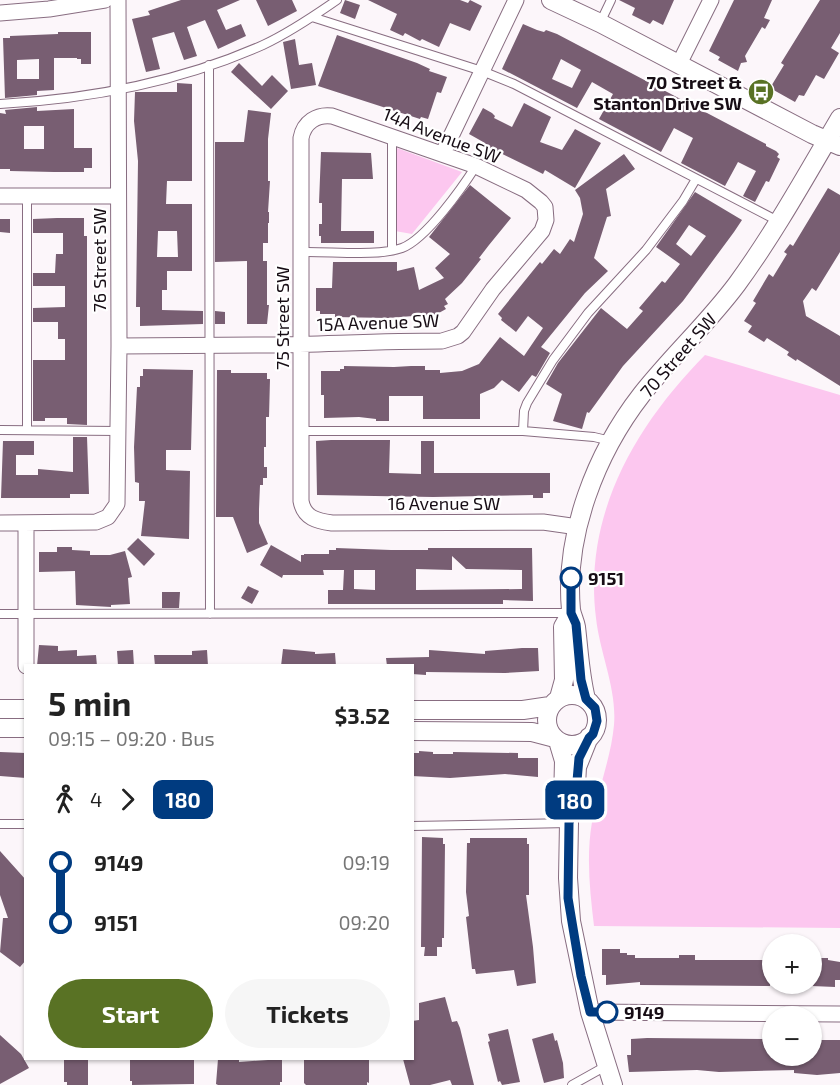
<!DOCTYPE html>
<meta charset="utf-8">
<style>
body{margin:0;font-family:"Exo 2",sans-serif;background:#f6f6f6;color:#222;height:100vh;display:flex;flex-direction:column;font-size:22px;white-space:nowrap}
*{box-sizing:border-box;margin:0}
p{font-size:20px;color:#767676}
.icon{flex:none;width:33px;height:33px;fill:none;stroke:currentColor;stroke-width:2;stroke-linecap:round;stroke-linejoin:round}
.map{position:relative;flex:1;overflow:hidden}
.side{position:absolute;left:24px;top:664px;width:390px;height:396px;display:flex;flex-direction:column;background:#fff;border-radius:0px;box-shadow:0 2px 4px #0004}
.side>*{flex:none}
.badge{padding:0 12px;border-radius:9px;font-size:21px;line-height:39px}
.fabs{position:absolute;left:762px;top:934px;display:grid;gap:12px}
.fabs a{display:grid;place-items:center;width:60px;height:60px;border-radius:50%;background:#fff;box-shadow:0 2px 4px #0004;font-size:30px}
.map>.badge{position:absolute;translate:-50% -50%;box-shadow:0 0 0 3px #fff}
.legs{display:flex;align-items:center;gap:9px;height:66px;padding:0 24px;font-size:20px}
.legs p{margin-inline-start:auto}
.headline{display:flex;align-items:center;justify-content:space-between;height:102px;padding:0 24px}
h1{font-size:33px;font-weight:700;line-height:45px}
.primary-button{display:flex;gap:12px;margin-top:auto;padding:12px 24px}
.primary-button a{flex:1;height:69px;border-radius:36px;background:#597224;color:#fff;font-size:24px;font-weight:700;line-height:69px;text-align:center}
.primary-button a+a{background:#f6f6f6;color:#222}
ul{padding:0 24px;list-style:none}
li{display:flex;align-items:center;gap:21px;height:60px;font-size:22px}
li i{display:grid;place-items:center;width:9px;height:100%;margin:0 8px;background:currentColor}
li i::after{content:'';width:15px;height:15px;margin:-8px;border:4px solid;border-radius:50%;background:#fff}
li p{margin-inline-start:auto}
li:first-child i{background:linear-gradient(#0000 50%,currentColor 0)}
li:last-child i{background:linear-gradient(currentColor 50%,#0000 0)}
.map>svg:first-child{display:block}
</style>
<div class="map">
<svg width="840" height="1085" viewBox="0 0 840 1085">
<rect width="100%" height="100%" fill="#fcf6fa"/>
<path fill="#fcc7ef" d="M 397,148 L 462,172 L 412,234 L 395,231 Z
M 705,355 L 840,395 L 840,928 L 594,926 C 590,892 586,857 592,822 C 598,789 611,758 614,725 C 617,689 600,654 596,618 C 583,515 635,426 705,355 Z"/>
<path fill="#785e72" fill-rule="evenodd" d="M 181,0 L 240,0 L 217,10 L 226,30 L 241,24 L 246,36 L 218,49 L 205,20 L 187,27 L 197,56 L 184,60 L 174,32 L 152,38 L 160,69 L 146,72 L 132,19 L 150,15 L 148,11 Z
M 256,0 L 292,0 L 297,11 L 268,26 Z
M 345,0 L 360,5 L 355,19 L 340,13 Z
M 368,0 L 460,0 L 468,3 L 470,0 L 482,6 L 470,31 L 450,23 L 439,47 L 422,39 L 420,41 L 405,33 L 403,36 L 390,30 L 397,14 Z
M 619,0 L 674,0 L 663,25 L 653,20 L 650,24 L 632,15 L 635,8 Z
M 734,0 L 772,0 L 764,18 L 770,20 L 765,29 L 762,27 L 745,56 L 747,62 L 741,63 L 738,71 L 718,60 L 720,57 L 709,51 Z
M 820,0 L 840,0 L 840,33 L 831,48 L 839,53 L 824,79 L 816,75 L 804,96 L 799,95 L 795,102 L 770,88 L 784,65 L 781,63 Z
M 523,24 L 537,30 L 544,32 L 546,30 L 557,34 L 766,144 L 766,146 L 776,151 L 779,154 L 777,157 L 780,159 L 769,182 L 766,181 L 755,202 L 743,196 L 756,171 L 738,162 L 725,186 L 681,163 L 693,138 L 674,128 L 661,152 L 599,119 L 613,94 L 592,82 L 577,108 L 502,69 ZM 561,59 L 581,70 L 572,88 L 552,79 Z
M 58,32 L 91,32 L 91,64 L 81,64 L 81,59 L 77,59 L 77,58 L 54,58 L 54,90 L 37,91 L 37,95 L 5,98 L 3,38 L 10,38 L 10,36 L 58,34 ZM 39,59 L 39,79 L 17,79 L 17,60 Z
M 337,35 L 417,63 L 430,69 L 429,71 L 447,77 L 441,93 L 437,92 L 428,119 L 421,117 L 420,119 L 318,86 Z
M 295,39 L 299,65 L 312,63 L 316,85 L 291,89 L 283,42 Z
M 239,63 L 262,86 L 272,75 L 288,91 L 271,109 L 231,72 Z
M 177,83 L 192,84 L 192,181 L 167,181 L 166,204 L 192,204 L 192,271 L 167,271 L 167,290 L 162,290 L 162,310 L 203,311 L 203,324 L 140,326 L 140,307 L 136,307 L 138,161 L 134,121 L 135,92 L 177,92 ZM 158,231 L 177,231 L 178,257 L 157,257 Z
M 524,103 L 551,117 L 540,142 L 562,150 L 575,129 L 601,143 L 575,188 L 545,170 L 543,174 L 531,168 L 484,145 L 485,143 L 469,134 L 483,108 L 492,113 L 495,116 L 494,118 L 512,127 Z
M 37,107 L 37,111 L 74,109 L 74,148 L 92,148 L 92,168 L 84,168 L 84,172 L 54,172 L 10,171 L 10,169 L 0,169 L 0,113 L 6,114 L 5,110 ZM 24,126 L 44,126 L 44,149 L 24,149 Z
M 248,110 L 271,113 L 268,139 L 268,181 L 270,181 L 268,212 L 269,212 L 269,223 L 268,223 L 268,243 L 263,243 L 263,261 L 267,261 L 267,305 L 269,305 L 267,324 L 247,324 L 247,261 L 215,262 L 215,142 L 244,142 Z
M 321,152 L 371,153 L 373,179 L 342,179 L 341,231 L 374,231 L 374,243 L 321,243 L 321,236 L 319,236 L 319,224 L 322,224 L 322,203 L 319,203 Z
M 624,154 L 635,169 L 606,189 L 611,216 L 607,217 L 594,258 L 608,271 L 585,293 L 541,347 L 550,353 L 536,377 L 532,375 L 519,392 L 502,380 L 494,388 L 480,394 L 480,419 L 423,419 L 423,396 L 389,396 L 389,421 L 376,421 L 376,419 L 359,417 L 324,418 L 324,395 L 321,395 L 321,371 L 340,371 L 340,369 L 344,369 L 344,366 L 394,367 L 411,366 L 425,366 L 425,370 L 440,370 L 440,373 L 462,371 L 479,364 L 500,337 L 524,356 L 543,328 L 528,316 L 516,332 L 501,320 L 502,318 L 498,314 L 540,262 L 542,264 L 554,249 L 560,254 L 570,239 L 574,242 L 583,214 L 580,198 L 575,190 Z
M 470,185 L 511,218 L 489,245 L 479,258 L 481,259 L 462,283 L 445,299 L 448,304 L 444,306 L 446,309 L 437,314 L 414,319 L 413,316 L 388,318 L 335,317 L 335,314 L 320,314 L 320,311 L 316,311 L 316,288 L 332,288 L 333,262 L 397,262 L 397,271 L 414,267 L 419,290 L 444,278 L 435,268 L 450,254 L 429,237 Z
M 828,188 L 840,195 L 840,252 L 816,291 L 812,288 L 803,301 L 806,316 L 840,336 L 840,386 L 797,359 L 796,361 L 787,355 L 789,352 L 767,338 L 764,342 L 748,332 L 752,326 L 744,321 L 756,303 L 753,301 L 769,274 L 773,277 L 787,254 L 784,252 L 790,244 L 793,246 Z
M 695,192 L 742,220 L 734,232 L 683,301 L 623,366 L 589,413 L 587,412 L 582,429 L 553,421 L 562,394 L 546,384 L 558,363 L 601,308 L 627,329 L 643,311 L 639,308 L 662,281 L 665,283 L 680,264 L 656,247 ZM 689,225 L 706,236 L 691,256 L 676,244 Z
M 57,218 L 84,218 L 84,236 L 87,236 L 87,425 L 67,424 L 67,418 L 45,418 L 45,421 L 33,421 L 33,360 L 65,360 L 65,339 L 58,339 L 58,322 L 33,322 L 33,308 L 65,307 L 65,286 L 33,286 L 33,273 L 55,273 L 56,254 L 63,254 L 63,233 L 33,233 L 33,219 Z
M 0,219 L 10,219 L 10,233 L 0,232 Z
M 215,311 L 225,312 L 225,324 L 215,324 Z
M 143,369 L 193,370 L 191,450 L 166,450 L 166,470 L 190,471 L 189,539 L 141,536 L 145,501 L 139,501 L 139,483 L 135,482 L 134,447 L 137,387 L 140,387 L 140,376 L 143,376 Z
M 217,370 L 231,370 L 231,373 L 267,373 L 267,379 L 270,379 L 269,417 L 266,417 L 266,447 L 264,447 L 264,467 L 267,467 L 267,478 L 263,478 L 263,485 L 260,485 L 259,509 L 259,523 L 268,544 L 247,553 L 233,517 L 216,517 Z
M 73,437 L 87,437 L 89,494 L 70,494 L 70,498 L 1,498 L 3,441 L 34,441 L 34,455 L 16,455 L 16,475 L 38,475 L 38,469 L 73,472 Z
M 331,440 L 390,440 L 389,473 L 421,474 L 421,441 L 434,441 L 434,473 L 550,473 L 550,493 L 543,493 L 543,498 L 533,498 L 533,495 L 433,497 L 317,495 L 316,441 Z
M 138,538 L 155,554 L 144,566 L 127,549 Z
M 271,545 L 301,562 L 301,555 L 304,555 L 304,554 L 329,554 L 329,550 L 336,550 L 336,548 L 391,550 L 428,550 L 428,548 L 532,548 L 533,601 L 503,600 L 503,604 L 328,604 L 328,590 L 343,590 L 344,570 L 323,570 L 324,575 L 283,575 L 282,578 L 260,565 ZM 452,556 L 466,569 L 522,570 L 522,589 L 416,590 L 416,569 L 452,570 ZM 354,570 L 375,570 L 375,590 L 354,589 Z
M 57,547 L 72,547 L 72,550 L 90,551 L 90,555 L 110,555 L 125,551 L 132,577 L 128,578 L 130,604 L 111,605 L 111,607 L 76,605 L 75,571 L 39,572 L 39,552 L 57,552 Z
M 248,586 L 259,591 L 252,604 L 241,598 Z
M 162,592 L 180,592 L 179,608 L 162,608 Z
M 39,645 L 58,646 L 58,651 L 77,650 L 77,656 L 96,655 L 97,666 L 37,666 Z
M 522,648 L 538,648 L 539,671 L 505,673 L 426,672 L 426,675 L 412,674 L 412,666 L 387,666 L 386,658 L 429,657 L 429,650 L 485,654 L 485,651 Z
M 283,649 L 315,652 L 315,654 L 335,653 L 336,666 L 281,666 Z
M 133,650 L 134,666 L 118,666 L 117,651 Z
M 207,650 L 208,666 L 155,666 L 154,655 L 192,655 L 192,651 Z
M 419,751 L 433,752 L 433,754 L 453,754 L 453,752 L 518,753 L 518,758 L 538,758 L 538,777 L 505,774 L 450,778 L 412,776 L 412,753 L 419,753 Z
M 0,752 L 26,753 L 26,778 L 0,776 Z
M 422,837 L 443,838 L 443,844 L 445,844 L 444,938 L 442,938 L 442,947 L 437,947 L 437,956 L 424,956 L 425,947 L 421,947 Z
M 470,838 L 527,838 L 527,844 L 529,844 L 529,895 L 526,895 L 533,947 L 536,983 L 517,986 L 514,970 L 476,974 L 475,969 L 472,969 L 466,917 L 469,916 L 466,892 L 467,843 L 470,843 Z
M 0,851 L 26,880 L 26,960 L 20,967 L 0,952 L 3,918 L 8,918 L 0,895 Z
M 602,949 L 620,949 L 620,953 L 627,953 L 627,955 L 635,955 L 635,958 L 679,958 L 679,955 L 695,955 L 695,960 L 771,960 L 770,986 L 640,985 L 640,982 L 606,985 L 606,975 L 602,975 Z
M 816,958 L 828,958 L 828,960 L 840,962 L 840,980 L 835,980 L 835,987 L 812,986 L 812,960 L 816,960 Z
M 445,997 L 452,1022 L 457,1021 L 460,1028 L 474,1085 L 452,1085 L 450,1080 L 430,1085 L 410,1085 L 403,1059 L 412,1059 L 412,1021 L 419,1020 L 419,1003 Z
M 508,1029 L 520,1082 L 502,1085 L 500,1081 L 498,1082 L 488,1042 L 490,1041 L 488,1034 Z
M 553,1033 L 555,1041 L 557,1040 L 563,1063 L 564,1078 L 544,1083 L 532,1039 Z
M 0,1035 L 21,1054 L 29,1068 L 0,1084 Z
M 647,1038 L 772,1039 L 772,1056 L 812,1056 L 812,1040 L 840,1040 L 840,1073 L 817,1075 L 794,1073 L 794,1070 L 719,1072 L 697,1070 L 629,1072 L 627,1055 L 631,1055 L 631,1039 Z
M 64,1059 L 88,1059 L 88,1085 L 67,1085 L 67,1082 L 64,1082 Z
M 130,1059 L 194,1059 L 194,1084 L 132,1085 L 132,1081 L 130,1081 Z
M 218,1059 L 239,1059 L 239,1062 L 282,1059 L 282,1082 L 280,1082 L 280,1085 L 218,1085 L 216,1084 Z
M 304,1059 L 369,1059 L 369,1083 L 367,1082 L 367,1085 L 306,1085 L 304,1083 Z"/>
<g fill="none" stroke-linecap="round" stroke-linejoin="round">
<defs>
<path id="service" d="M 312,17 L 482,71 L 514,84 L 778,221
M 600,23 L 611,0
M 209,65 L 210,614
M 0,104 C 90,99 180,82 263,45 C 289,33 314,16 337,0
M 27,196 L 27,430
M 392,250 L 392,137
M 301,252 C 330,251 377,257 402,248 C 426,239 462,188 476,166
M 0,430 L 118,431
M 301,431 L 523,431 L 594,437 L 611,441
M 523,431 L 524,411 L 527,403 L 553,360 L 588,313 L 646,250 L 683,201 L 696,179
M 0,614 L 570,613
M 0,824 L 26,824
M 412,826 L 569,823
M 572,1085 L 606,1066"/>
<path id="minor" d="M 0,13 L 49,9 L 105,0
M 679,64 L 711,0
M 443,153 L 516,0
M 0,196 L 118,196
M 119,346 L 271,345 C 328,344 385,341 442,341 L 458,336 L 463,332 L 493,289 L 542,231 L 546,220 L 545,207 L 541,202 L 526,190 L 476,166 L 332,116 C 317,114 304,122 301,138 L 301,501 C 304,518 317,521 332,523 L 543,522 L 578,527
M 0,523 L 96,522 L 108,517 L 117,504 L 119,346 L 118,0
M 26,666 L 26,523
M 590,1012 L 840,1014"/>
<path id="tertiary" d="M 551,0 L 600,23 L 812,134 L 840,146
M547 720a25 25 0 1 1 50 0a25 25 0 1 1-50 0Z
M 559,698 L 564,680 L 563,627 L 571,613
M 586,699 C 580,675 579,652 576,627 C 575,621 572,616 571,610 C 564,535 596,453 642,394 C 672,356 708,323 737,284 C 775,232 807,174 840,118
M 0,709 L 26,709
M 412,710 L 523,710 L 550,706
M 0,728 L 26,728
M 412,731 L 532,732 L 555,738
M 558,741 L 564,761 L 563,802 L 569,823 L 568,878 L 571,921 L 590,1012 L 613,1085
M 572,813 L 575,804 L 577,767 L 589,737"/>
</defs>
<use href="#service" stroke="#886d81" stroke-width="10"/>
<use href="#minor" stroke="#886d81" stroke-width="17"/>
<use href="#tertiary" stroke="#886d81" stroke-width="20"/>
<use href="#service" stroke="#fff" stroke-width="8"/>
<use href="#minor" stroke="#fff" stroke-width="15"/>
<use href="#tertiary" stroke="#fff" stroke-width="18"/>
</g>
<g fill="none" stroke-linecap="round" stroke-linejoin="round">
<defs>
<path id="line-1" d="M 571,578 L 571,613 L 576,624 L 581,680 L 586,699 L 595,708 L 597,721 L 593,734 L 589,738 L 579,758 L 575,804 L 569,823 L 568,898 L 581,976 L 590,1012 L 607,1012"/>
</defs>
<use href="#line-1" stroke="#fff" stroke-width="14"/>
<use href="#line-1" stroke="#003b80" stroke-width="9"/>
</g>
<defs>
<symbol id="bus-disc" viewBox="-11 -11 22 22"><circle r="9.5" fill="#597224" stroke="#fff"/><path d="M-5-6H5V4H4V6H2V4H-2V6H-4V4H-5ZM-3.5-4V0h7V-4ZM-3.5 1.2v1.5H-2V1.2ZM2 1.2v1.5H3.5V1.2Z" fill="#fff"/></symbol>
</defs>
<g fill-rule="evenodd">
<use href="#bus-disc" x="746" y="77" width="30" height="30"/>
</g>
<g fill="#fff" stroke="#003b80" stroke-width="3">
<circle cx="571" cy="578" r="10"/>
<circle cx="607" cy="1012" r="10"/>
</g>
<g text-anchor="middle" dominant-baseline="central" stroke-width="4.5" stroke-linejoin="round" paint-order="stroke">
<g font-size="18" font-weight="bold" fill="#170d15" stroke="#fff" text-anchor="end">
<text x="742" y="82">70 Street &amp;<tspan x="742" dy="21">Stanton Drive SW</tspan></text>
</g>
<g font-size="18" fill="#170d15" stroke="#fff">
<text transform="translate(442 135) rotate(21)">14A Avenue SW</text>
<text transform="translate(99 260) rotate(-90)">76 Street SW</text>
<text transform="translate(282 318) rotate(-90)">75 Street SW</text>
<text transform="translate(378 322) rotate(-2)">15A Avenue SW</text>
<text transform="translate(678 355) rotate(-49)">70 Street SW</text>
<text x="444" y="503">16 Avenue SW</text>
</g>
<g font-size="18" font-weight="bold" fill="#170d15" stroke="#fff" text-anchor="start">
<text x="588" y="578">9151</text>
<text x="624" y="1012">9149</text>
</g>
</g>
</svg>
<div class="fabs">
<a>+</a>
<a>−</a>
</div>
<b class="badge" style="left:575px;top:800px;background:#003b80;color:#fff">180</b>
<section class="side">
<div class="headline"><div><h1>5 min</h1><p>09:15 – 09:20 · Bus</p></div><b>$3.52</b></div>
<div class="legs"><svg class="icon" aria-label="walk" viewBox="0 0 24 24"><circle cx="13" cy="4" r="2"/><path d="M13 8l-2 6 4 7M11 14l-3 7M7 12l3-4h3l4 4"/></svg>4<svg class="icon" aria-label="forward" viewBox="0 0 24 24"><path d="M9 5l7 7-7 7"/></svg><b class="badge" style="background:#003b80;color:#fff">180</b></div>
<ul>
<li><i style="color:#003b80"></i><b>9149</b><p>09:19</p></li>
<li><i style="color:#003b80"></i><b>9151</b><p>09:20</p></li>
</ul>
<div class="primary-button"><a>Start</a><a>Tickets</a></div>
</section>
</div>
